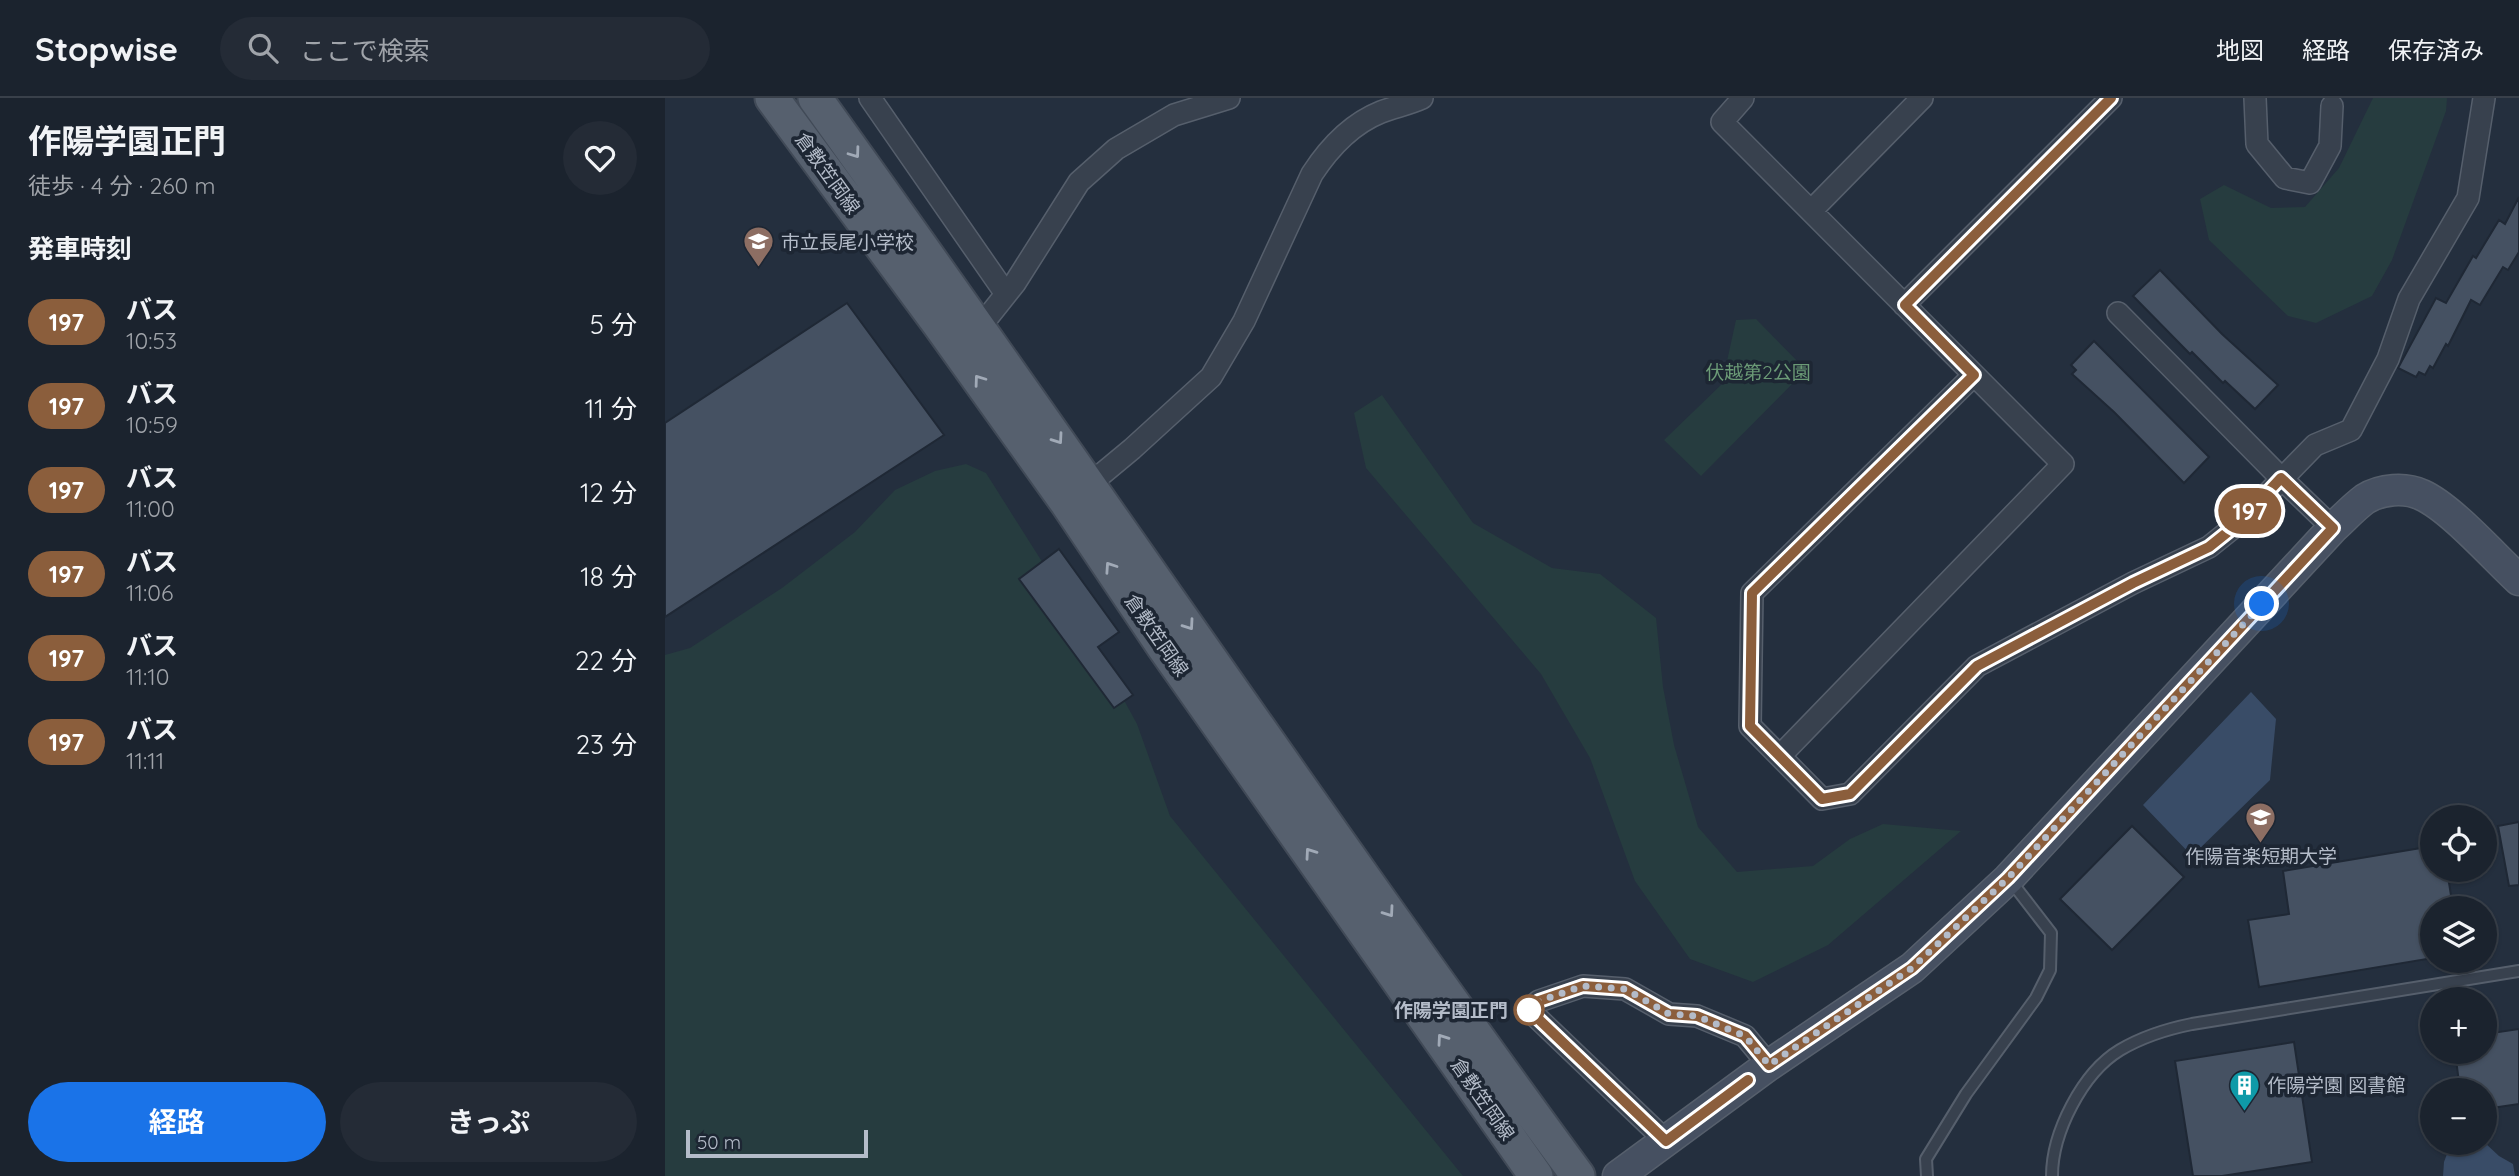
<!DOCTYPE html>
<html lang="ja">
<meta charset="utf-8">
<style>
body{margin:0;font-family:Quicksand,"Noto Sans JP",sans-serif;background:#242b36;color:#f1f3f6;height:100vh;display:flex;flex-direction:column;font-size:26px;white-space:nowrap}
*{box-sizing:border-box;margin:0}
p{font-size:23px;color:#a0a4aa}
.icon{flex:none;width:38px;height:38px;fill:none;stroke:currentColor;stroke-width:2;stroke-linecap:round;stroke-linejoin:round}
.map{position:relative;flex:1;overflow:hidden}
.sheet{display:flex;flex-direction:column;background:#1b232e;width:665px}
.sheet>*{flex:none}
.badge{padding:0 14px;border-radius:23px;font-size:24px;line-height:46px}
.buttons{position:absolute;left:1755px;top:707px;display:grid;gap:14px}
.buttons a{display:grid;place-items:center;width:77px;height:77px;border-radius:50%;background:#1b232e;box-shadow:0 2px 5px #0004,0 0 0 2px #39404a;font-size:35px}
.scale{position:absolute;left:21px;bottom:18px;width:182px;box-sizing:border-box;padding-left:7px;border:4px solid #b4bcc9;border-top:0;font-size:19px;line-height:24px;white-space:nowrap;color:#b4bcc9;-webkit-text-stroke:5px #1d2633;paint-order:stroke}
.you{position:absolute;width:35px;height:35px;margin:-18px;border:5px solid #fff;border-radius:50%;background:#1a73e8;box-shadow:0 0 0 10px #1a73e833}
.map>.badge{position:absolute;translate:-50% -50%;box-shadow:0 0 0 4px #fff}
h2{padding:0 28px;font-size:26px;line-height:63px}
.round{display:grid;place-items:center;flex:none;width:74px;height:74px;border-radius:37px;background:#242b36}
.summary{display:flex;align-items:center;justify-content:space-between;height:119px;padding:0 28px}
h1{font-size:33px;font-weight:700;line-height:52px}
.button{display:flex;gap:14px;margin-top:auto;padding:14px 28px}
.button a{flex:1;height:80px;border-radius:42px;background:#1a73e8;color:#fff;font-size:28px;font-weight:700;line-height:80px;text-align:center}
.button a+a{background:#242b36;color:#f1f3f6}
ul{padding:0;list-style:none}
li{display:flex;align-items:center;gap:21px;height:84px;padding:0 28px}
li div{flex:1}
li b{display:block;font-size:26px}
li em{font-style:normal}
li .badge{min-width:77px;font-weight:700;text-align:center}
header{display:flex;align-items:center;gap:42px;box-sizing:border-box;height:98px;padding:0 35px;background:#1b232e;border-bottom:2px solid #39404a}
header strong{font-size:33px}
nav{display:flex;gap:38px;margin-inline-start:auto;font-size:24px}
.search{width:490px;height:63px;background:#242b36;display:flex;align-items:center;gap:18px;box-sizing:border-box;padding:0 24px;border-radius:38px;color:#a0a4aa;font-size:26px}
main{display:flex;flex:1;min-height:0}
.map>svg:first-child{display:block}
</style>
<header>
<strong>Stopwise</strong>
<div class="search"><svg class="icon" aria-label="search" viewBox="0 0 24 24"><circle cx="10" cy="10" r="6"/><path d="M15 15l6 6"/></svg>ここで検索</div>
<nav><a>地図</a><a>経路</a><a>保存済み</a></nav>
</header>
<main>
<section class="sheet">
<div class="summary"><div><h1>作陽学園正門</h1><p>徒歩 · 4 分 · 260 m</p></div><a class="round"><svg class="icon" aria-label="heart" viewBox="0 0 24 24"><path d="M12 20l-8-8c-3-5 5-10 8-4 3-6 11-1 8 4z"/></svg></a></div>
<h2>発車時刻</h2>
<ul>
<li><span class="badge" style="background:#8b5e3c;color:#fff">197</span><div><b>バス</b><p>10:53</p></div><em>5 分</em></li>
<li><span class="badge" style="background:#8b5e3c;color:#fff">197</span><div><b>バス</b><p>10:59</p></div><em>11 分</em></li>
<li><span class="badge" style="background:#8b5e3c;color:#fff">197</span><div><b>バス</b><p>11:00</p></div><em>12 分</em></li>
<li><span class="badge" style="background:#8b5e3c;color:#fff">197</span><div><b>バス</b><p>11:06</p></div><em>18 分</em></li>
<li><span class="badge" style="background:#8b5e3c;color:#fff">197</span><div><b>バス</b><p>11:10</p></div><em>22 分</em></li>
<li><span class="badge" style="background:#8b5e3c;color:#fff">197</span><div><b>バス</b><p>11:11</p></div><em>23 分</em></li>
</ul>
<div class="button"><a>経路</a><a>きっぷ</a></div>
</section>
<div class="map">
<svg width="1854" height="1078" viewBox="0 0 1854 1078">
<rect width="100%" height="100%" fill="#242f3e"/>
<path fill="#263c3f" d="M 1708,0 L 1782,0 L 1781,13 L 1727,162 L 1707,198 L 1651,225 L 1623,218 L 1544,142 L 1535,101 L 1559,87 L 1606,110 L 1640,109 L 1674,70 Z
M 1091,221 L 1141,272 L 1036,378 L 999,342 L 1057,286 L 1071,222 Z
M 717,297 L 808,425 L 887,470 L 935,476 L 991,520 L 998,589 L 1009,647 L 1033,729 L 1072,774 L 1148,768 L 1185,741 L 1218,726 L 1296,733 L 1163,847 L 1088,884 L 1025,861 L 970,783 L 925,660 L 876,576 L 701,370 L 689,315 Z
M 301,366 L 321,375 L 424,538 L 472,626 L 505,718 L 798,1078 L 0,1078 L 0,557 L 25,550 L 117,490 L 190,434 L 230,392 L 270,373 Z"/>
<path fill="#394c67" d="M 1586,594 L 1611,621 L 1605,682 L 1527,758 L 1478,707 Z
M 1807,1045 L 1820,1045 L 1834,1058 L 1848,1066 L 1850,1078 L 1778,1078 L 1779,1064 L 1785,1048 Z"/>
<path fill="#455162" stroke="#1f2835" stroke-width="2" d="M 1854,99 L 1854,154 L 1843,172 L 1838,169 L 1815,207 L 1806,202 L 1783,248 L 1781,246 L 1768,270 L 1765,268 L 1760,277 L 1754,274 L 1751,279 L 1733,270 L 1771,200 L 1781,205 L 1808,158 L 1811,160 L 1834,122 L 1840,126 Z
M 1495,172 L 1557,236 L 1613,287 L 1590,311 L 1560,283 L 1558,285 L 1527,254 L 1525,256 L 1468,198 Z
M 182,205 L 279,337 L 0,519 L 0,325 Z
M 1429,243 L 1544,359 L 1519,385 L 1449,314 L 1407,276 L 1411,272 L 1406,267 Z
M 394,451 L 454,534 L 433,549 L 468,597 L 449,610 L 354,481 Z
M 1854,724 L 1854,787 L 1844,788 L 1833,728 Z
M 1467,728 L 1519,779 L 1447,852 L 1395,801 Z
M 1768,748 L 1768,772 L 1782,772 L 1788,810 L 1768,810 L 1768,860 L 1594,889 L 1583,822 L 1624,816 L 1618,773 Z
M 1854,931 L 1854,1006 L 1820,1011 L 1820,992 L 1795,992 L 1790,954 L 1820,954 L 1820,936 Z
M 1629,944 L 1647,1064 L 1557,1078 L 1528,1078 L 1510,963 Z"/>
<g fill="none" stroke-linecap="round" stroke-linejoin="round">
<defs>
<path id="lane" d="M 1262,1078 L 1261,1061 L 1301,996 L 1371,900 L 1385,872 L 1386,835 L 1345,782
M 1387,1078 C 1387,1035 1417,975 1455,952 C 1477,939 1502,931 1527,926 L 1854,873"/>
<path id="street" d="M 205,0 L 341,196
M 1078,0 L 1057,24 L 1398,366 L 1115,658
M 1590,0 L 1592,46 L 1620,80 L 1645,85 L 1665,48 L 1667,8
M 1146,113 L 1257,0
M 1239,207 L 1446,0
M 1453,215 L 1616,380 L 1668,430
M 315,229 L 350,185 L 414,84 L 451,51 L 509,17 L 564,0
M 1309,277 L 1087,495 L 1085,628 L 1157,701 L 1185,696 L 1312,568 L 1468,485 L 1544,449 L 1574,425 L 1650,347 L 1686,332 L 1723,261 L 1744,201 L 1803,100 L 1819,0
M 414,395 L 467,351 L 546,279 L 579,223 L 647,76 C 664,50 686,26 716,14 C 729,9 744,6 757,0
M 1001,1043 L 864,912 L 874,903 L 918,888 L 960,891 L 1004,916 L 1032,918 L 1080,938 L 1104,967"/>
<path id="secondary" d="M 953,1078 L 1104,967 L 1247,870 L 1343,781 L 1668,430 C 1679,420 1689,409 1700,401 C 1716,391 1740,389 1757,397 C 1786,410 1829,459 1854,482"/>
<path id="primary" d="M 107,0 L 274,226 L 402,405 L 498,548 L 871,1078
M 150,0 C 407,357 653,723 913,1078"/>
</defs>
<use href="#lane" stroke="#565f6c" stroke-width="14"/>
<use href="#street" stroke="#565f6c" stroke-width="24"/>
<use href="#secondary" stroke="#565f6c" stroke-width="33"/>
<use href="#primary" stroke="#414a57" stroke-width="37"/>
<use href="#lane" stroke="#38414e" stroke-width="10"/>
<use href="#street" stroke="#38414e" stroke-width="21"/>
<use href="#secondary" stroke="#465061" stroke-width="30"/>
<use href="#primary" stroke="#56606e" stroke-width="33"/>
</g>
<defs><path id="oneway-chevron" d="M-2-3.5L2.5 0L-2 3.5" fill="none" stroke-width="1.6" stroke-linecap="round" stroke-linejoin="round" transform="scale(1.75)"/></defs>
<g stroke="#a1aab7">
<use href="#oneway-chevron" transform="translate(190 55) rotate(54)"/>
<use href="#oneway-chevron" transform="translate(314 282) rotate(-126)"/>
<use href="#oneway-chevron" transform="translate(393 341) rotate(55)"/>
<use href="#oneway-chevron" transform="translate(445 469) rotate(-124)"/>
<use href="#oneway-chevron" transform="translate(524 527) rotate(55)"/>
<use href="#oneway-chevron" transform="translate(645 755) rotate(-125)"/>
<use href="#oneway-chevron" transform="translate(724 814) rotate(55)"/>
<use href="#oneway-chevron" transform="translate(777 941) rotate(-125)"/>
</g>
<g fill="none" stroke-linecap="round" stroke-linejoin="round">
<defs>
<path id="line" d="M 1083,982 L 1001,1043 L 864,912 L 874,903 L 918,888 L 960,891 L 1004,916 L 1032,918 L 1080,938 L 1104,967 L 1247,870 L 1343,780 L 1668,430 L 1616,380 L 1574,425 L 1544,449 L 1468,485 L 1312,568 L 1185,696 L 1157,701 L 1085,628 L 1087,495 L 1309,277 L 1240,207 L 1446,0"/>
</defs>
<use href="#line" stroke="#fff" stroke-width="16"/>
<use href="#line" stroke="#8b5e3c" stroke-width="10"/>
<path stroke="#b4bcc9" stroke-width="7" stroke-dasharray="0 12.6" d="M 864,912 L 874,903 L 918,888 L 960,891 L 1004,916 L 1032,918 L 1080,938 L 1104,967 L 1247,870 L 1343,780 L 1597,506"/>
</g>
<defs>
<symbol id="school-pin" viewBox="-11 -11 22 30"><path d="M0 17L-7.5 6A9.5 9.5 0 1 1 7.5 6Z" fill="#8d6e63" stroke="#1d2633"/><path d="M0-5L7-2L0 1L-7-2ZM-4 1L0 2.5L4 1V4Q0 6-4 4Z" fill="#fff"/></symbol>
<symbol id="university-pin" viewBox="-11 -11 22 30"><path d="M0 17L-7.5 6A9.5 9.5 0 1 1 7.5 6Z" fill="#8d6e63" stroke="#1d2633"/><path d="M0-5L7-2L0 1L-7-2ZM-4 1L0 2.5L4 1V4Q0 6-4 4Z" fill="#fff"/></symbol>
<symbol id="building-pin" viewBox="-11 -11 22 30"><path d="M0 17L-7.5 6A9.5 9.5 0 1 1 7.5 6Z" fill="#0f9aa8" stroke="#1d2633"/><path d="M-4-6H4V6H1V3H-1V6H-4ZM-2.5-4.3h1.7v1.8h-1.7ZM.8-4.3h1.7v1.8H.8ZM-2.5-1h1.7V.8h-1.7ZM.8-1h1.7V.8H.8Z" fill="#fff"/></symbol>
</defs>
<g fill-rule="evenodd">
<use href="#school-pin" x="76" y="126" width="35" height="47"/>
<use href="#university-pin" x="1578" y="702" width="35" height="47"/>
<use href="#building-pin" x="1562" y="970" width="35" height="47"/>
</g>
<circle fill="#fff" stroke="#8b5e3c" stroke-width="3.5" cx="864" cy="912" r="14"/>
<g text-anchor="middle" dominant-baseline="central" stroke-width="7" stroke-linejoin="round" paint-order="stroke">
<g font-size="19" fill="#b4bcc9" stroke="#1d2633">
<text transform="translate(163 75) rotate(54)">倉敷笠岡線</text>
<text transform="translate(492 537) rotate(55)">倉敷笠岡線</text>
<text transform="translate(818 1001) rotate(55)">倉敷笠岡線</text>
</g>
<g font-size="19" fill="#b4bcc9" stroke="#1d2633" text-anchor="start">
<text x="116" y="144">市立長尾小学校</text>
<text x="1596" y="758" text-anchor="middle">作陽音楽短期大学</text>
<text x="1602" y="987">作陽学園 図書館</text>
</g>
<g font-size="19" fill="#6b9a76" stroke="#1d2633">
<text x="1093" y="274">伏越第2公園</text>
</g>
<g font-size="19" font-weight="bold" fill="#b4bcc9" stroke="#1d2633" text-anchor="end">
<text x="843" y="912">作陽学園正門</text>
</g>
</g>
</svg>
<div class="buttons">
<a><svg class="icon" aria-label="locate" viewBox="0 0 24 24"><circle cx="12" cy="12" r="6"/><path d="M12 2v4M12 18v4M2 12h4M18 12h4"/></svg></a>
<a><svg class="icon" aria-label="layers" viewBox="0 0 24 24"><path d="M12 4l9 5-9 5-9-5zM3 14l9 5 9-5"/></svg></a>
<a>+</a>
<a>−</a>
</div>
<div class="scale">50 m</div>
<div class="you" style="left:1597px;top:506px"></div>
<b class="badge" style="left:1585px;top:413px;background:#8b5e3c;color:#fff">197</b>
</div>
</main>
